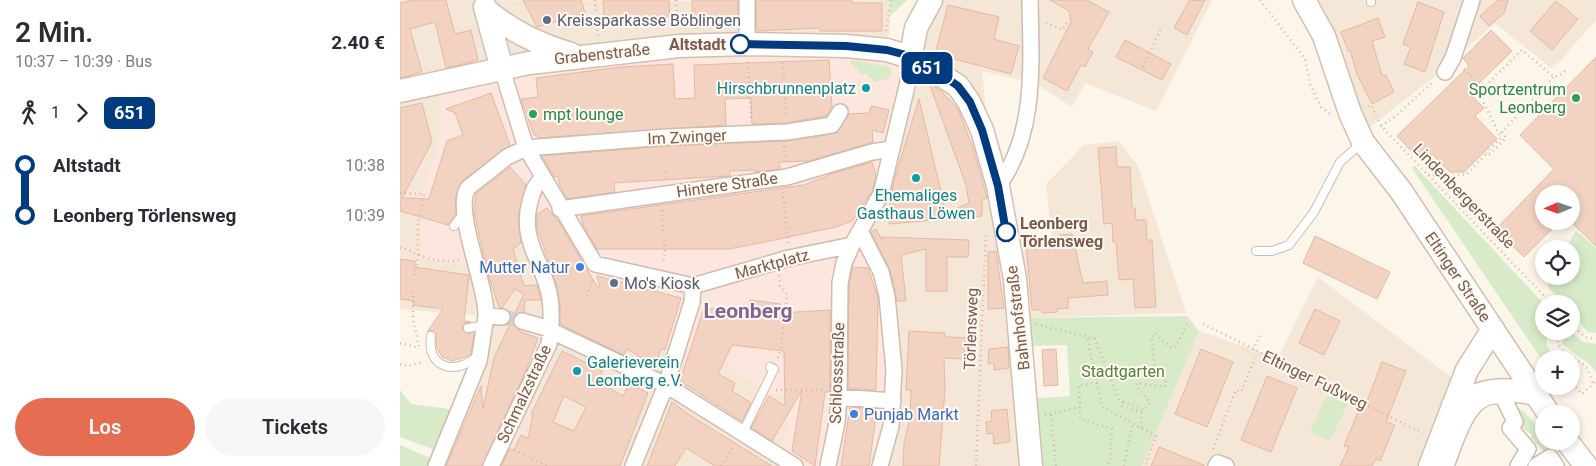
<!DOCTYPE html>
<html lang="de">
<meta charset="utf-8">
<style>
body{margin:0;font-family:Roboto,sans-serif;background:#f7f7f7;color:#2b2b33;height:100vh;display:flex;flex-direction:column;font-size:19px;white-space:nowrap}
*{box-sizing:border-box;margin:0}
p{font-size:16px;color:#7c7c81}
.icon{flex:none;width:28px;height:28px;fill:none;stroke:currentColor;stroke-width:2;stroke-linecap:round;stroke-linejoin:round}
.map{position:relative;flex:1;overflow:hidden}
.details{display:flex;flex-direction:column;background:#fff;width:400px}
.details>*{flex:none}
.badge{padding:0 10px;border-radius:8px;font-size:18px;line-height:32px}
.needle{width:32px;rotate:268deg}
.fabs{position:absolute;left:1135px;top:185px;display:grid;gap:10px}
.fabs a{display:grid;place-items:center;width:45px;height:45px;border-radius:50%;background:#fff;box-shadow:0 2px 8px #0003;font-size:25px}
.map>.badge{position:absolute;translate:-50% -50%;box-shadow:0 0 0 2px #fff}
.legs{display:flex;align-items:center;gap:8px;height:55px;padding:0 15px;font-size:16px}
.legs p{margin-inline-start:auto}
.headline{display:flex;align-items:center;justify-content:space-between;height:85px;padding:0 15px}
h1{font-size:28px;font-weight:600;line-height:38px}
.button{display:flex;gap:10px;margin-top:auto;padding:10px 15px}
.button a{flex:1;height:58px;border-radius:30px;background:#e46d52;color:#fff;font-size:20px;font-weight:600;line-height:58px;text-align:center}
.button a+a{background:#f7f7f7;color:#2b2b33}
ul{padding:0 15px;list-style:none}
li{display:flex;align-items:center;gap:18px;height:50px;font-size:19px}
li i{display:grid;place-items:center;width:8px;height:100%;margin:0 6px;background:currentColor}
li i::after{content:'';width:12px;height:12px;margin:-6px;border:4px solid;border-radius:50%;background:#fff}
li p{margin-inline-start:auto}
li:first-child i{background:linear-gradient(#0000 50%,currentColor 0)}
li:last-child i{background:linear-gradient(currentColor 50%,#0000 0)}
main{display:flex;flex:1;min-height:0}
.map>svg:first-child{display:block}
</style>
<main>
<section class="details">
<div class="headline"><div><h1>2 Min.</h1><p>10:37 – 10:39 · Bus</p></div><b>2.40 €</b></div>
<div class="legs"><svg class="icon" aria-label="walk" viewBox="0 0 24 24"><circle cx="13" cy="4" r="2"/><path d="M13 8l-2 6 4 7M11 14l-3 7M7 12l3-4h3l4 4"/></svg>1<svg class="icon" aria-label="forward" viewBox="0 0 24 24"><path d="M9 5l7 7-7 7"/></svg><b class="badge" style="background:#003b80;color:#fff">651</b></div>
<ul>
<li><i style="color:#003b80"></i><b>Altstadt</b><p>10:38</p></li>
<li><i style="color:#003b80"></i><b>Leonberg Törlensweg</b><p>10:39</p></li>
</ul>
<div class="button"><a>Los</a><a>Tickets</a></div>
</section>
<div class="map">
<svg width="1196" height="466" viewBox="0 0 1196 466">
<rect width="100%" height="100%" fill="#fcf5ea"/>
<path fill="#f4e7d8" d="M 0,0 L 491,1 L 489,36 L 475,40 L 39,84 L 39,144 L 18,206 L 70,216 L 88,212 L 119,235 L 132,234 L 197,319 L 327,350 L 391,401 L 383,463 L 389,466 L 42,466 L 86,355 L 80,316 L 0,309 Z
M 532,0 L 812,0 L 756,111 L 685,83 L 672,107 L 635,83 L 582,71 L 590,151 L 612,239 L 652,239 L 646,184 L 684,145 L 719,141 L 738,166 L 786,313 L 623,318 L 623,466 L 475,466 L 461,219 L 516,78 Z
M 912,0 L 1196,0 L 1196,20 L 1159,62 L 1151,68 L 1095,23 L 1040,72 L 969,128 L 935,47 Z
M 918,277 L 1054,379 L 1020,466 L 742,466 L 799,331 L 878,358 Z"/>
<path fill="#fce6de" d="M 475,40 L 516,78 L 487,185 L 461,219 L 497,322 L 485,430 L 475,466 L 389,466 L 383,464 L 391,401 L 329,373 L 327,350 L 304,359 L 270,355 L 236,342 L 197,319 L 188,345 L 157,329 L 132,234 L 119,235 L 88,212 L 71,216 L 74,265 L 24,260 L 18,206 L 39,144 L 39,83 L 190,49 Z"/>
<path fill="#d7ebc8" d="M 455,0 L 507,0 L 490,16 L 490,1 Z
M 451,60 L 489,67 L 492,72 C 488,80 483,82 474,81 L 466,74 L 461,74 L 451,63 Z
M 1015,166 L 1144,304 L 1144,331 L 1147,331 L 1147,345 L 1154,359 L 1144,359 L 1144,363 L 1012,168 Z
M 1176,230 L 1196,248 L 1196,333 L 1188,332 L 1171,314 L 1171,304 L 1162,304 L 1147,285 L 1151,276 L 1171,276 L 1171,249 L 1166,249 Z
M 787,316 L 799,331 L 742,466 L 631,466 L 626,399 L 670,396 L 667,345 L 629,346 L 627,318 Z
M 1163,331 L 1170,331 L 1183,342 L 1196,344 L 1196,372 L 1188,363 L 1162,344 Z
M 0,390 L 11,404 L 49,409 L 60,414 L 35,450 L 0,437 Z
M 927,395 L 947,405 L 930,441 L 910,432 Z
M 1106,398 C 1117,406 1144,427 1144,441 L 1147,441 L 1166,466 L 1156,466 L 1131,437 L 1132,435 L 1115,422 Z
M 0,445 L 35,460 L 33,466 L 0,466 Z"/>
<path fill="#f2d3c2" stroke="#e4b9a2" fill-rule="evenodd" d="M 12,0 L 46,0 L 55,34 L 71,30 L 78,60 L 46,68 L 35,22 L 10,29 L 22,72 L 0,78 L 0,3 Z
M 123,0 L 181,0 L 185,13 L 137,27 Z
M 203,0 L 269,0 L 270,16 L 204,20 Z
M 292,0 L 338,0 L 338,26 L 293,28 Z
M 356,0 L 452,0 L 452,3 L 482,3 L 482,31 L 420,31 L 420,28 L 357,31 Z
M 650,0 L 687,0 L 709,12 L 688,49 L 693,52 L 685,67 L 681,65 L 667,91 L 643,78 L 671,22 L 669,11 Z
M 805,0 L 787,35 L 774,28 L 789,1 Z
M 1098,0 L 1108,0 L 1104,13 L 1089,26 L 1080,16 Z
M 1156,1 L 1178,19 L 1152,50 L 1130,31 Z
M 1018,2 L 1044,12 L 1025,72 L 1004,64 L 1011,47 L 1003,44 Z
M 548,5 L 599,17 L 594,39 L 619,46 L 611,74 L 535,54 Z
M 978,18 L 985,37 L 972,41 L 982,75 L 986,75 L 994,92 L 972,104 L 957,74 L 950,50 L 948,51 L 941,32 Z
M 1091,30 L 1112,51 L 1069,93 L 1084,108 L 1075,116 L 1097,139 L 1064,172 L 1050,172 L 1032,154 L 1023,163 L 997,136 L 1069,66 L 1063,58 Z
M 725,40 L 771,64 L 762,80 L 716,57 Z
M 1196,57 L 1196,246 L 1171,222 L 1171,194 L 1144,194 L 1144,221 L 1160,221 L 1124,257 L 1096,229 L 1154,169 L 1120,135 Z
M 429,60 L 432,107 L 426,116 L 386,123 L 352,124 L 351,98 L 325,99 L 326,125 L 138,138 L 137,135 L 134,135 L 121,99 L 138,97 L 136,78 L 221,67 L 273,64 L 275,99 L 295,98 L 294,65 Z
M 529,83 L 542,92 L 558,109 L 574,151 L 587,198 L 582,200 L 582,216 L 489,224 L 490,200 L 495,177 L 519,99 L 546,213 L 569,203 L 566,185 Z
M 91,93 L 110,145 L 62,181 L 56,196 L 55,215 L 48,225 L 0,211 L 0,108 L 22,103 L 32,142 L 2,198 L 29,199 L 47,141 L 63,135 L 55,113 L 46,109 Z
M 471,106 L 489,110 L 483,133 L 472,130 L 473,142 L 409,161 L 379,162 L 380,169 L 355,172 L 355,170 L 330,171 L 330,176 L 327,176 L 214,183 L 215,192 L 167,199 L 160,186 L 158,176 L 154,177 L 142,156 L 267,146 L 388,141 L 437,133 L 449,114 L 469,113 Z
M 716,147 L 717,167 L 730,167 L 732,208 L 735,208 L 736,220 L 746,220 L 747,240 L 752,240 L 756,307 L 735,308 L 733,279 L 719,280 L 716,242 L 713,242 L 712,223 L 704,224 L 698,148 Z
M 472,162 L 476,175 L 472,191 L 452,221 L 436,227 L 360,243 L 329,249 L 197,249 L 184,227 L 181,216 L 404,185 L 434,173 Z
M 110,167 L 126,185 L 118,216 L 121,243 L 113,249 L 124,286 L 137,285 L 141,300 L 125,300 L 124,312 L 115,315 L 113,323 L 121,332 L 138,338 L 126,370 L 82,466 L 46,466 L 81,386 L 83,409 L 94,358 L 124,294 L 115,289 L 102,308 L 99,307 L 88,274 L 74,212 L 76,194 Z
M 147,208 L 159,222 L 198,288 L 200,287 L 197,276 L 281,298 L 265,350 L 261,349 L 255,366 L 227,349 L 224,355 L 160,324 L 160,303 L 156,283 L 137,227 L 137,214 Z
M 476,229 L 482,240 L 482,237 L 569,240 L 568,257 L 547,257 L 547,291 L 526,291 L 526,249 L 501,255 L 506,301 L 497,301 L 490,270 L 471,232 Z
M 672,234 L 683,283 L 707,281 L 708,295 L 668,298 L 668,308 L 657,309 L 657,312 L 642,313 L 642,310 L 632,310 L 626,244 L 655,241 L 660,239 L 660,235 Z
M 915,236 L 990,272 L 977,299 L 903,263 Z
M 596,251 L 604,308 L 588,309 L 588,252 Z
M 0,259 L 15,261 L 14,267 L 69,275 L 64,321 L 71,322 L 65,323 L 62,328 L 66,333 L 74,333 L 71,354 L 66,357 L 52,361 L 42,357 L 36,346 L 36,333 L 32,330 L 27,332 L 43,309 L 13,305 L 14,301 L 0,299 Z
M 453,267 L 468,268 L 478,298 L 476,390 L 448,388 L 449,284 Z
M 350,300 L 381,304 L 380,313 L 430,310 L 430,392 L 425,392 L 415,466 L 392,451 L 402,390 L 372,441 L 351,428 L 369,396 L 385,406 L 384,351 L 332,345 L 318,374 L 335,383 L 332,391 L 351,403 L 342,421 L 280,381 L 304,308 L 348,311 Z
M 915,309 L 940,321 L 924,355 L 899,343 Z
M 509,331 L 545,333 L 545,337 L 573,338 L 572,351 L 565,351 L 565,359 L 544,358 L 545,390 L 539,466 L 503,466 L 504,443 L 510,417 L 511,390 L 506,390 Z
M 608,347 L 609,368 L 594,370 L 594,363 L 588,364 L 589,349 Z
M 656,349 L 658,385 L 644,386 L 642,350 Z
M 801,349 L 833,362 L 807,427 L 775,414 Z
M 162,351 L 203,371 L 197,381 L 223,396 L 229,384 L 248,393 L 220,466 L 101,466 L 110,449 L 114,450 L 121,435 L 128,438 L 133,415 L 131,414 ZM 164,396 L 186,407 L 174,431 L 153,422 Z
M 982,362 L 1006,371 L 986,422 L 995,425 L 980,461 L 976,459 L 972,466 L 940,466 L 949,447 L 944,446 L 959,410 L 963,412 Z
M 867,376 L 897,388 L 871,452 L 841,440 Z
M 272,402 L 291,416 L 372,466 L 315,466 L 286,448 L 275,466 L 247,466 Z
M 450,407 L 477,409 L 469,466 L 441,466 Z
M 607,409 L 610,442 L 594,444 L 593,433 L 587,434 L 586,422 L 592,421 L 591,411 Z
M 759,447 L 804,465 L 804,466 L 751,466 Z"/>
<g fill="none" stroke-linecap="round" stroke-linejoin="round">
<path stroke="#dbcec3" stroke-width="15" stroke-dasharray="15 8" stroke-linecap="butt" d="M 102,317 L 122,321"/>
<defs>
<path id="lane" d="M 971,2 L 971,0
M 54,226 L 64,213
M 856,251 L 872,251 L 889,245 L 914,212 L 940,162 L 962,143
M 68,328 L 85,325
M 31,336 C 26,368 56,376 77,356
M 343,432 L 374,369 L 370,367"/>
<path id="street" d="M 347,0 L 347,44
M 102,69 L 126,148 L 195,264 L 293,286 L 389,258 L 452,245
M 1045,72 L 1053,58 L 1072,0
M 598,186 C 637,134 631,63 630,0
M 160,209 L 387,177 L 472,152 L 491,149
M 460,231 L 481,272 L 487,296 L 494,370 L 491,426 L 480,466
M 102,317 L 86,316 C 87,285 53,210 68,188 L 107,157 L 126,148 L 266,137 L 387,132 L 432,125 L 440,112
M 122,321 L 143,327 L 266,385 L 395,466
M 439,397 L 493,401
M 36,466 L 79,361 L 86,316
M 91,466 L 149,344 C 151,330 152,313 150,298 C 144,262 119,241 130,202 C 133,191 134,186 142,179
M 233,466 L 266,385 L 292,302 L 293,286
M 428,466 L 437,423 L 439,397 L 440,283 L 444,263 L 452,245 L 481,194 L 508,82 L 511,56
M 816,466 L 818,463 L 826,466
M 1046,466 C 1056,442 1069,384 1106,398 L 1105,401 L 1115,422 L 1110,428 L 1128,449 L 1118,466
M 1136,466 L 1150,457 L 1156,466"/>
<path id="secondary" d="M 904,0 L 924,36 L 950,113 L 963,142 L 1001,191 L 1149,414
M 85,7 L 102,69
M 86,10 C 113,32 138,44 171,54
M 511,56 L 516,28 L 531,0
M 0,91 L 129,63 L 279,46 L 347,44 L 446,46 L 487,50 L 516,59 L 558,86 L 569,102 L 582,130 L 598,186 L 615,279 L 631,466
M 1053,405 C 1085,389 1101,387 1136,394
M 1167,441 L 1186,466
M 1030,466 L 1067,370 L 1093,329"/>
</defs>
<use href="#lane" stroke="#cfbcaf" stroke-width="10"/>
<use href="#street" stroke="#cfbcaf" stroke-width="18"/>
<use href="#secondary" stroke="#d5beaf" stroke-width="25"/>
<path stroke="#d7b6a4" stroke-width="2.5" stroke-dasharray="1 4" stroke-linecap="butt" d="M 195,0 L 198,36
M 276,0 L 278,27
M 860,0 L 905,59 L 910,84 L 921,107 L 931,115
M 646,23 L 663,30 L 668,21
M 486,31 L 491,0
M 348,62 L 351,119
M 383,63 L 386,117
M 743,67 L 762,26
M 1064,69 L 1083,88 L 1122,50 L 1154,77 L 1162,74 L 1167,69
M 1083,88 L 1082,99 L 1101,138 L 1086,153
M 1068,92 L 1078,83
M 968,106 L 971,105 L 981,126 L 1152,304
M 981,126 L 998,114 L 1034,81
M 384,146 L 386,163
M 266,172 L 266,179
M 1028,175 L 1066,175 L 1086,154 L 1090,154 L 1106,138 L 1102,132 L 1154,77
M 383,192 L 388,244
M 0,193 L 24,194 L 18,223 L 18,255 L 14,279
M 262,210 L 265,251 L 263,264
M 0,248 C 9,249 12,252 19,255 C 33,261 47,262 61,260
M 13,291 L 13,320 L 19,346
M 187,296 L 193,279
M 636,324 L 695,339 L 719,400 L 723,402 L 722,406 L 742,413 L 741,428
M 803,324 L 1023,433
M 1171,324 L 1185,337 L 1196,339
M 1159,331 C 1151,350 1174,356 1185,366 C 1189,371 1191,378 1193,384
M 0,343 L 19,348
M 853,350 L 860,336
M 378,358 L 381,348 L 387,294 L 380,286 L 379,275
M 0,364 L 7,366 L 23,362
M 1171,377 L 1175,373 L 1180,378 L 1174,385 L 1182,394 L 1196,381
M 697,383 L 702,407 L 756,436 L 746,463 L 751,465
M 376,390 L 425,390
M 723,402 L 744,410 L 750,402 L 736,386 L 737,383 L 764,387 L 766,382 L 755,368 L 751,337 L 755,333 L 771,348 L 776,346 L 789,321
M 680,407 L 680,419 L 712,429 L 710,461 L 706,466
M 645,415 L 680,407 L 679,385 L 697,383 L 687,337
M 651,415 L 656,466
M 813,449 L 836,390 L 841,392 L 855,358
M 114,450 L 148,466
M 321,466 L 334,446
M 576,466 L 586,231
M 724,466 L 732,424"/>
<use href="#lane" stroke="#fff" stroke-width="8"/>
<use href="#street" stroke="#fff" stroke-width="15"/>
<use href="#secondary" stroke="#fff" stroke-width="22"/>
</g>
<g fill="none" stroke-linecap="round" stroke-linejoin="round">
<defs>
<path id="line-1" d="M 340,44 L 446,46 L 487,50 L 510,56 L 542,75 L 558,86 L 570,102 L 582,130 L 598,186 L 606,232"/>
</defs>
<use href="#line-1" stroke="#fff" stroke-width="11"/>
<use href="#line-1" stroke="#003b80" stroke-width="8"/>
</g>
<g fill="#5c6f8a" stroke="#fff9f1" stroke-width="2">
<circle cx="147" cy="20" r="5"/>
<circle cx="214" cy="283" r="5"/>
</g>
<g fill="#fff" stroke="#003b80" stroke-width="2.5">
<circle cx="340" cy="44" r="9"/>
<circle cx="606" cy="232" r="9"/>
</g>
<g fill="#0f9aa8" stroke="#fff9f1" stroke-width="2">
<circle cx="466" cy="88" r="5"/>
<circle cx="516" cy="178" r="5"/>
<circle cx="177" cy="371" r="5"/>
</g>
<g fill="#2e9e5b" stroke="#fff9f1" stroke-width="2">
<circle cx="1176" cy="98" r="5"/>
<circle cx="133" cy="114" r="5"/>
</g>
<g fill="#3f7fe0" stroke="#fff9f1" stroke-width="2">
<circle cx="180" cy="267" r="5"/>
<circle cx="454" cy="414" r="5"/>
</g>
<g text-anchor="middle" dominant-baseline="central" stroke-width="4" stroke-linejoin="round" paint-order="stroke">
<g font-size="16" fill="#4e5e75" stroke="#fff9f1" text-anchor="start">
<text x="157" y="20">Kreissparkasse Böblingen</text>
<text x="224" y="283">Mo's Kiosk</text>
</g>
<g font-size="16" font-weight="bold" fill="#785b4d" stroke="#fff9f1" text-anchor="end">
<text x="326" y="44">Altstadt</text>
<text x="620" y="223" text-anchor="start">Leonberg<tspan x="620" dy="18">Törlensweg</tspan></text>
</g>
<g font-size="16" fill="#785b4d" stroke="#fff9f1">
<text transform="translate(202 54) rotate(-6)">Grabenstraße</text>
<text transform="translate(287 137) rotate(-3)">Im Zwinger</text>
<text transform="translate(327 185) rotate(-8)">Hintere Straße</text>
<text transform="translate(1064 196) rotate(46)">Lindenbergerstraße</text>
<text transform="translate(372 264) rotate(-15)">Marktplatz</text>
<text transform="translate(1058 277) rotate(56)">Eltinger Straße</text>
<text transform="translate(618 318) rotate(-97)">Bahnhofstraße</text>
<text transform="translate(571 329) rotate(-88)">Törlensweg</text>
<text transform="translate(437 373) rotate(-88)">Schlossstraße</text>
<text transform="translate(915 380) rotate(26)">Eltinger Fußweg</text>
<text transform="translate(124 394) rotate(-65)">Schmalzstraße</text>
</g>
<g font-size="16" fill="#0d838f" stroke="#fff9f1" text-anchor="end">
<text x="456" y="88">Hirschbrunnenplatz</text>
<text x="516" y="195" text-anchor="middle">Ehemaliges<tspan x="516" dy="18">Gasthaus Löwen</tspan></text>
<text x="187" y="362" text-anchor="start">Galerieverein<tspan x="187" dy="18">Leonberg e.V.</tspan></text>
</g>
<g font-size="16" fill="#27864d" stroke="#fff9f1" text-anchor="end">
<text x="1166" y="89">Sportzentrum<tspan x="1166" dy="18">Leonberg</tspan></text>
<text x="143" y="114" text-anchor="start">mpt lounge</text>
</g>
<g font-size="16" fill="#366cbe" stroke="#fff9f1" text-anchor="end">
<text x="170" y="267">Mutter Natur</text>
<text x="464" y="414" text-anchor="start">Punjab Markt</text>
</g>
<g font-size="16" fill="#577d44" stroke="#fff9f1">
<text x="723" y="371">Stadtgarten</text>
</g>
<g font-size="21" font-weight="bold" fill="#826593" stroke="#fff9f1">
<text x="348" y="311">Leonberg</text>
</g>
</g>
</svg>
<div class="fabs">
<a><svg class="needle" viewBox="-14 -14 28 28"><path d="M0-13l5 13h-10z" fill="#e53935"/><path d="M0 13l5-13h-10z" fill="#7c7c81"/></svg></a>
<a><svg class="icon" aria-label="locate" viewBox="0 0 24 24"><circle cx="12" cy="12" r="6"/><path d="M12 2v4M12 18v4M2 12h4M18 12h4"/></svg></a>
<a><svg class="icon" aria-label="layers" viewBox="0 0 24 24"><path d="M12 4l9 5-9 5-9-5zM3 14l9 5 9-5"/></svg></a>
<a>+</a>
<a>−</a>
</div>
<b class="badge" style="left:527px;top:68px;background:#003b80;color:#fff">651</b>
</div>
</main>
